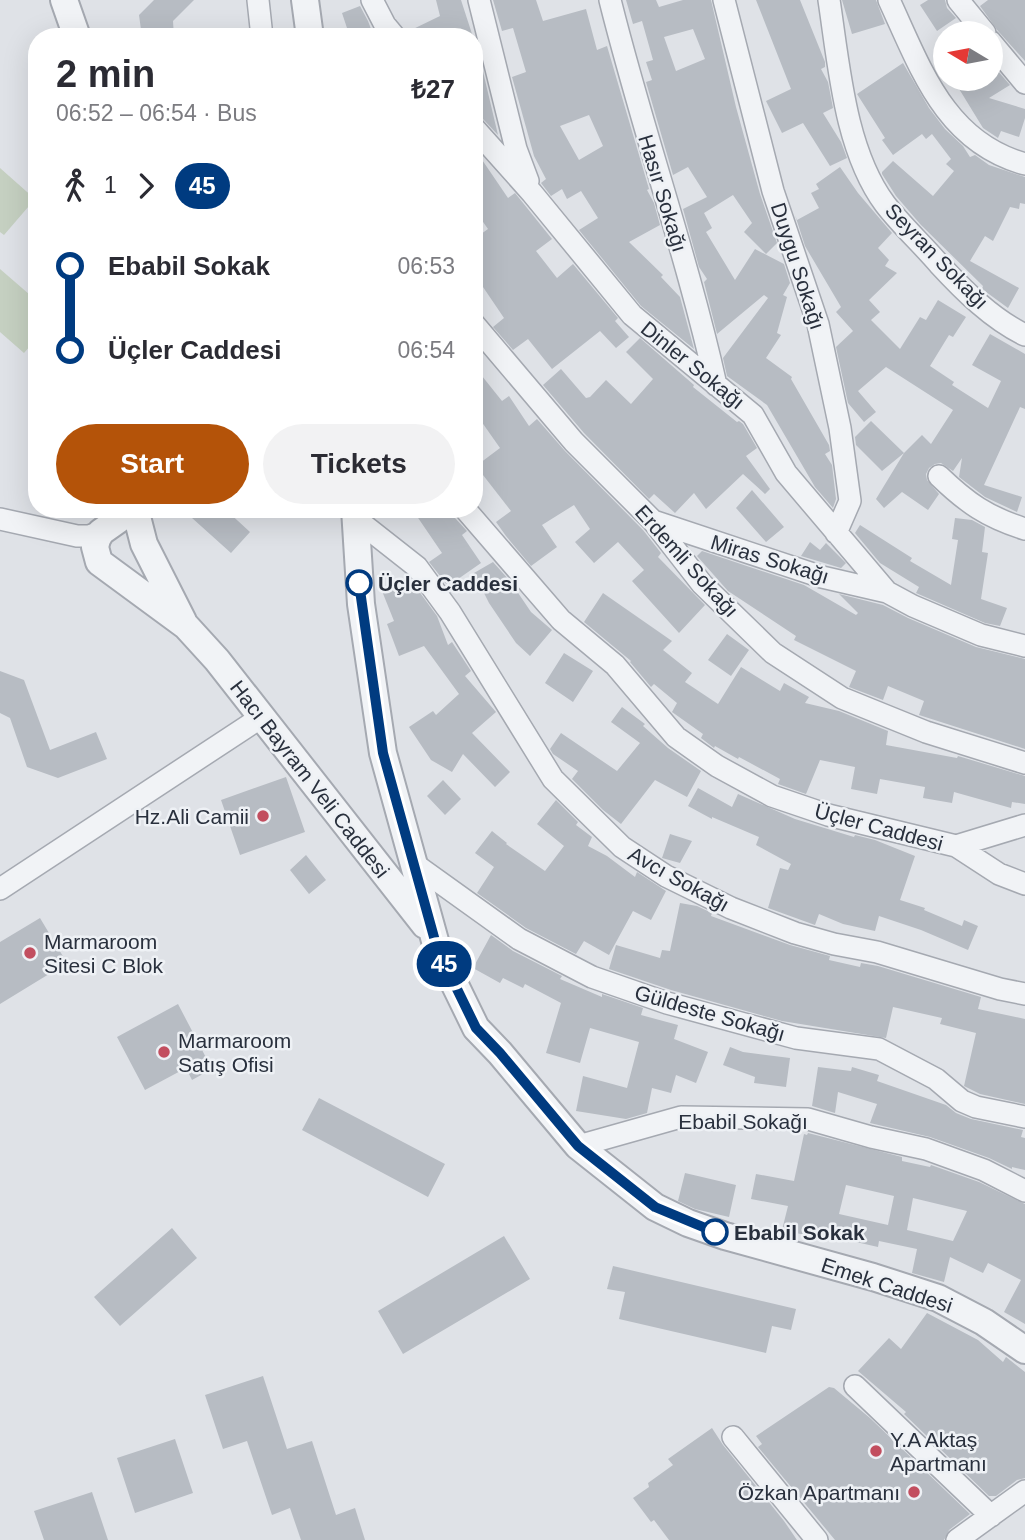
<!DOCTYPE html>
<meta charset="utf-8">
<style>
body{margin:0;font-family:Arial,sans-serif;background:#f2f2f3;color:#2b2b33;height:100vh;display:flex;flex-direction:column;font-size:26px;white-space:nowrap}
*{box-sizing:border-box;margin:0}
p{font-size:23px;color:#7c7c81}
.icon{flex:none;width:38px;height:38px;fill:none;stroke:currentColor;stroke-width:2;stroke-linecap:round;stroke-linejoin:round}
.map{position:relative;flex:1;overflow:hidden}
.sheet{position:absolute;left:28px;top:28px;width:455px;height:490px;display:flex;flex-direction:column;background:#fff;border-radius:28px;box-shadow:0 7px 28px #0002}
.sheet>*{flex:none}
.badge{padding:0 14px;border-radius:23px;font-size:24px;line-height:46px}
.needle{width:46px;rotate:280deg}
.controls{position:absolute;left:933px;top:21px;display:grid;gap:14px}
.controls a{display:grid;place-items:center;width:70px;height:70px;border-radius:50%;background:#fff;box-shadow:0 7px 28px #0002;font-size:35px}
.map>.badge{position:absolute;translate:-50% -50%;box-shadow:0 0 0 4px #fff}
.legs{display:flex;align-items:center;gap:10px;height:77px;padding:0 28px;font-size:23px}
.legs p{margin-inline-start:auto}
.overview{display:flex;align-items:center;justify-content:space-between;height:119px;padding:0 28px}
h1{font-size:38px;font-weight:800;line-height:52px}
.action{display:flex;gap:14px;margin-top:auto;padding:14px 28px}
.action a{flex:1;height:80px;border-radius:42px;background:#b45309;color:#fff;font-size:28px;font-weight:800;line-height:80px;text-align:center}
.action a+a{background:#f2f2f3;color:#2b2b33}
ul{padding:0 28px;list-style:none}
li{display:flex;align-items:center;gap:24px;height:84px;font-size:26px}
li i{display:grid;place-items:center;width:10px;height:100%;margin:0 9px;background:currentColor}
li i::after{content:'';width:18px;height:18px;margin:-9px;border:5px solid;border-radius:50%;background:#fff}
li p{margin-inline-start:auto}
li:first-child i{background:linear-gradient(#0000 50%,currentColor 0)}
li:last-child i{background:linear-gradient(currentColor 50%,#0000 0)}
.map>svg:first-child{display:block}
</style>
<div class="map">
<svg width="1025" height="1540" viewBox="0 0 1025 1540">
<rect width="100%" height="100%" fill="#dfe2e7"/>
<path fill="#c5d0c1" d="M 0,168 L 35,199 L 4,235 L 0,232 Z
M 0,269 L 37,301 L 37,338 L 24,353 L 0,332 Z"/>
<path fill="#b7bcc3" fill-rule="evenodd" d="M 154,0 L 194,0 L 173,21 L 174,37 L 142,37 L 139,15 Z
M 436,0 L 461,0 L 473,37 L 408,37 L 407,32 L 440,16 Z
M 493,0 L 536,0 L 543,21 L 586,9 L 597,50 L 607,46 L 649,189 L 647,190 L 654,203 L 660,225 L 629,242 L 663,275 L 661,277 L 680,297 L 694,349 L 641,306 L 579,230 L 598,218 L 581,191 L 567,199 L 562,189 L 551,196 L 541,183 L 546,179 L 534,156 L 512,77 L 526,72 L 513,28 L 502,31 ZM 589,115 L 603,146 L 579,160 L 560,126 Z
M 626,0 L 656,0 L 659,7 L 683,0 L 711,0 L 736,107 L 760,194 L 777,243 L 766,254 L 744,232 L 752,223 L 733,195 L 704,213 L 712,228 L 706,232 L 735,280 L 755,249 L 784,264 L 790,283 L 783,295 L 787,297 L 777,333 L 781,335 L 766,358 L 792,377 L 791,379 L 829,445 L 830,451 L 825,454 L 832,465 L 836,499 L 833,508 L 815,487 L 767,405 L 727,376 L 723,358 L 768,298 L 764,295 L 717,334 L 704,282 L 707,279 L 699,267 L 683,209 L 707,197 L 688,167 L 673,175 L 646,82 L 652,80 L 646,62 L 653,60 L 642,21 L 633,24 ZM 693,29 L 705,59 L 676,71 L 664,37 Z
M 756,0 L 800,0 L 825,62 L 825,67 L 821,69 L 828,82 L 833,108 L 823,113 L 841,142 L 847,158 L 830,166 L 803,123 L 782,133 L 766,101 L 791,89 Z
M 842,0 L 876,0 L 885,24 L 852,34 Z
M 928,0 L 945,0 L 947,8 L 956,18 L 937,31 L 920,5 Z
M 988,0 L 1025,0 L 1025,61 L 998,31 L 980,6 Z
M 360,6 L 368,21 L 374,37 L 350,37 L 342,13 Z
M 474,51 L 478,51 L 480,59 L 498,135 L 483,119 L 474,115 Z
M 990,62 L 1010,85 L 989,98 L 1025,109 L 1025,118 L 1019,137 L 1001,131 L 998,138 L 983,128 L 953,79 L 990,79 Z
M 903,63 L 929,108 L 945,129 L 963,146 L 970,157 L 975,155 L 989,165 L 1025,177 L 1025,204 L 1020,203 L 1019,209 L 1010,207 L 993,241 L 985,236 L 970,261 L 1019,288 L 1008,308 L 982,289 L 983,286 L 921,225 L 896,196 L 882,174 L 882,172 L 893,161 L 933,196 L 954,171 L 946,164 L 951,159 L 932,134 L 926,139 L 922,134 L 893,155 L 882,140 L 885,138 L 857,94 Z
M 474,148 L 508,198 L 515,193 L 552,239 L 536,251 L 557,278 L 573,264 L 618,318 L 615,321 L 629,337 L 616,348 L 600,331 L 552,369 L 528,339 L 513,350 L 493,327 L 504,318 L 483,287 L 480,289 L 474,280 L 474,267 L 481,263 L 474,252 L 474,239 L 488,229 L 474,209 Z
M 840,167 L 858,193 L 892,233 L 878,248 L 889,260 L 885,266 L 897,273 L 869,300 L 880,312 L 871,320 L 900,349 L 920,317 L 926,320 L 938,300 L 966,317 L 953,337 L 949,335 L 930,366 L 954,382 L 952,385 L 988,408 L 1001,381 L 972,365 L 990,334 L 1025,354 L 1025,409 L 1020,407 L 984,485 L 1022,497 L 1017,512 L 985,497 L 959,477 L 962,458 L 953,471 L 941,463 L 935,464 L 929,468 L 926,474 L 927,480 L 939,494 L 928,510 L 902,492 L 884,508 L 876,499 L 904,453 L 882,471 L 856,445 L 855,437 L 871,421 L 904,453 L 922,435 L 931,444 L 953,410 L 886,367 L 858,391 L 876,412 L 864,422 L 848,403 L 836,347 L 853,331 L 836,312 L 841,307 L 805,246 L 795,215 L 797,220 L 819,208 L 811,193 L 819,189 L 816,184 Z
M 640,338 L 694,385 L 693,387 L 737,422 L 739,421 L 743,424 L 757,448 L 746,456 L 770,489 L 765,494 L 743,474 L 706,509 L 694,493 L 675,513 L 654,494 L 649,499 L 584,433 L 543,385 L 561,369 L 586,398 L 590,397 L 606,380 L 631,404 L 653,379 L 626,352 Z
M 474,366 L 502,401 L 509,396 L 529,426 L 537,419 L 565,451 L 643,530 L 661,553 L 658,557 L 705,605 L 679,633 L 632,581 L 644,570 L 618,542 L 594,563 L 575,542 L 590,529 L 574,505 L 542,525 L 557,547 L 531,566 L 506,536 L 496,522 L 511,511 L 476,466 L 500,448 L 474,411 Z
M 752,490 L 784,527 L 766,542 L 736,508 Z
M 182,509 L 225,509 L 250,532 L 231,553 Z
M 412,509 L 452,509 L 455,518 L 467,531 L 462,535 L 481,563 L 448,586 L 429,562 L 442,553 Z
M 955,518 L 972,520 L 985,527 L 982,552 L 988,553 L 981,599 L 1007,608 L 1000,626 L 985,623 L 916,593 L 919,587 L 880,563 L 855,533 L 860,525 L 912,558 L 910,561 L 951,585 L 958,540 L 952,539 Z
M 810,542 L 820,550 L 826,543 L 846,563 L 841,568 L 801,556 Z
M 702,551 L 804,585 L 856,615 L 858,613 L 839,594 L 883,605 L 908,618 L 976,647 L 1025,659 L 1025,749 L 919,715 L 924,701 L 888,686 L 883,700 L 849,687 L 856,671 L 794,640 L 796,636 L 728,591 L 697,556 Z
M 493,562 L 510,581 L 531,612 L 552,630 L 530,656 L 516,643 L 489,603 L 474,573 Z
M 410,579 L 437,616 L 448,645 L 452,642 L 471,671 L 465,676 L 496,712 L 472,733 L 510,772 L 495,787 L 463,754 L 452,772 L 431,760 L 409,727 L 433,711 L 436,715 L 459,694 L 424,646 L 399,656 L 387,624 L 394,621 L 382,591 Z
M 603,593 L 672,641 L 663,650 L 692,673 L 685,682 L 718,704 L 741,667 L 780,691 L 784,683 L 809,697 L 805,703 L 839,711 L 888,731 L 886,745 L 957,758 L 958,756 L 1025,776 L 1025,804 L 1012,802 L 1011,808 L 954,792 L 952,803 L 923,798 L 925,787 L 880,779 L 877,794 L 851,789 L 855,767 L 820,760 L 806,794 L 778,784 L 780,779 L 739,757 L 738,759 L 715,746 L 714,748 L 701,738 L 703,734 L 672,712 L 677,703 L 654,684 L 651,687 L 630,662 L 631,661 L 584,622 Z
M 727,634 L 749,650 L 731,676 L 708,660 Z
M 564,653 L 593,671 L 573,702 L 545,683 Z
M 0,671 L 24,680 L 50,750 L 96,732 L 107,759 L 58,778 L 27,767 L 10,718 L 0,713 Z
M 622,707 L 645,724 L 643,726 L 668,748 L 701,771 L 687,797 L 655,780 L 621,824 L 603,810 L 572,779 L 578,771 L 553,754 L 550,749 L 561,733 L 617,771 L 640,743 L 611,722 Z
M 286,777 L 305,832 L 240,855 L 221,800 Z
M 443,780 L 461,799 L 445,815 L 427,796 Z
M 698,788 L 732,807 L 738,794 L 795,819 L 854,837 L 855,835 L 875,840 L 915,856 L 900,900 L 925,908 L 924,910 L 962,926 L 964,920 L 978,926 L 968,950 L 921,930 L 879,916 L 875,931 L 843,924 L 819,914 L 815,925 L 768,908 L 780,868 L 788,870 L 791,864 L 756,845 L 759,837 L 712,817 L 712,819 L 688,806 Z
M 556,800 L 578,822 L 576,825 L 592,837 L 588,846 L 607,856 L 635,877 L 637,872 L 666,891 L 651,920 L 633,911 L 609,955 L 584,941 L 576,954 L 526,928 L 477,893 L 494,867 L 475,853 L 492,831 L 507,843 L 506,844 L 545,871 L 564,846 L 537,824 Z
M 670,834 L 692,841 L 680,863 L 662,858 Z
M 306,855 L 326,880 L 309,894 L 290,870 Z
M 680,903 L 697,906 L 712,913 L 711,916 L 790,945 L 830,956 L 829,960 L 860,967 L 861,963 L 878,966 L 981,997 L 978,1009 L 1025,1019 L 1025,1104 L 980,1094 L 964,1086 L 976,1033 L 940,1024 L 942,1018 L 893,1007 L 886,1038 L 782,1021 L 671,990 L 609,969 L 616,945 L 660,958 L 662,950 L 670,951 Z
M 40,918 L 67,963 L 0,1004 L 0,942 Z
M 491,935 L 513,951 L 562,976 L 560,979 L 602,997 L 602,994 L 643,1008 L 641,1015 L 678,1025 L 674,1039 L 708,1052 L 696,1083 L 676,1075 L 671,1093 L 652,1088 L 647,1113 L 626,1119 L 576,1111 L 583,1076 L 627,1088 L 639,1042 L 590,1028 L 580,1063 L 546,1053 L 561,1003 L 525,984 L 523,988 L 503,978 L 500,983 L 473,968 Z
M 178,1004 L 212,1069 L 192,1080 L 186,1068 L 145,1090 L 117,1037 Z
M 730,1047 L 743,1052 L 790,1058 L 786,1087 L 754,1083 L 755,1077 L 723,1065 Z
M 818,1067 L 851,1071 L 852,1067 L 879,1075 L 877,1081 L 946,1105 L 956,1113 L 971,1119 L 1023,1130 L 1021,1137 L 1025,1138 L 1025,1170 L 1012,1167 L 1012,1169 L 989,1158 L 930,1137 L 870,1123 L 877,1104 L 838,1092 L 835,1113 L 812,1106 Z
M 319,1098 L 445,1164 L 428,1197 L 302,1130 Z
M 808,1133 L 902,1157 L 902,1161 L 930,1167 L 931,1165 L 979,1182 L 1025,1204 L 1025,1324 L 1004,1312 L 1021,1280 L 988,1263 L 983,1273 L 950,1257 L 944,1282 L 912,1273 L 917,1249 L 879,1241 L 878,1247 L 834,1237 L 833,1241 L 782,1230 L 788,1206 L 751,1199 L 756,1174 L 794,1181 L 804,1134 L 807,1135 ZM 846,1185 L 894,1196 L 888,1225 L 839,1214 ZM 913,1198 L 967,1211 L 953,1241 L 907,1230 Z
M 685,1173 L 736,1185 L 729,1217 L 695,1209 L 678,1201 Z
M 172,1228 L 197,1258 L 120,1326 L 94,1297 Z
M 504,1236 L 530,1279 L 403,1354 L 378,1311 Z
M 613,1266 L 796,1309 L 791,1330 L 772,1326 L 766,1353 L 619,1319 L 625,1292 L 607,1289 Z
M 927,1313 L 978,1340 L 1003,1362 L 1006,1357 L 1025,1372 L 1025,1478 L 1017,1480 L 996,1496 L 989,1496 L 904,1414 L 906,1412 L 858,1371 L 889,1338 L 901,1349 Z
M 263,1376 L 287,1449 L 312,1441 L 336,1515 L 355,1508 L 365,1540 L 301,1540 L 290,1508 L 272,1515 L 247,1441 L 223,1449 L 205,1395 Z
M 829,1387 L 834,1388 L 870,1418 L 970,1514 L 949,1530 L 944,1540 L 835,1540 L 758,1447 L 762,1444 L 756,1436 Z
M 712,1428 L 723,1445 L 784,1521 L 797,1540 L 669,1540 L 654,1520 L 651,1522 L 633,1498 L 649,1487 L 648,1483 L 673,1465 L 668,1459 Z
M 175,1439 L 193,1493 L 135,1513 L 117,1458 Z
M 92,1492 L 108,1540 L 44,1540 L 34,1511 Z"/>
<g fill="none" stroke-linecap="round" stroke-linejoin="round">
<defs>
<path id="minor" d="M 258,0 L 262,37
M 372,0 L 385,25 L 395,37
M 479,0 L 516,149 L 528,181
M 610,0 C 642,129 687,255 716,385
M 724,0 L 773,191 L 818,324 L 840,428 L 850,501 L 836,533
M 829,0 C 839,66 845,150 885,204 C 901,225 922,244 939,264 C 964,291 992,319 1025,335
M 889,0 C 921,69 945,142 1025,164
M 958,0 L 985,33
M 990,41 L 1025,83
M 474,128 L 532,193 L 632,315 L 753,415 L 786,473 L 887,592 L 913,606 L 981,635 L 1025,646
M 474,324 L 574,442 L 653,521 L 702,584 L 773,653 L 842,698 L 926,732 L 1025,763
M 939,476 C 967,503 987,517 1025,529
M 465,509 L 561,620 L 615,665 L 676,737 L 717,766 L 772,796 L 828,815 L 956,846 L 999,874 L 1025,884
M 0,519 L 77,536 L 89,536 L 101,532
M 356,519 L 417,567 L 450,612 L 553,779 L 622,847 L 666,876 L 731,908 L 795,933 L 834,944 L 877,952 L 1000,989 L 1025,994
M 653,521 L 822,577 L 887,592
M 956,846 L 1025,825
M 413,863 L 519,939 L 592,977 L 667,1003 L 796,1038 L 879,1049 L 936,1079 L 962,1101 L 976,1107 L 1025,1117
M 0,889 L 260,718
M 578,1146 L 681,1117 L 808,1119 L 871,1137 L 926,1149 L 984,1170 L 1025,1191
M 855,1386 L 991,1516
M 733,1437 L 817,1540
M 957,1540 L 1025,1491"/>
<path id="tertiary" d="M 64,0 L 77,37
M 305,0 L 310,37
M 121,509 L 118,520 L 101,532 L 97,539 L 95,547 L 99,562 L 186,626 L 217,660 L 425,925
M 135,509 L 144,544 L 183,621
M 355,509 L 361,604 L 383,753 L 437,948 L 476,1028 L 500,1053 L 578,1146 L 655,1207 L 688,1223 L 725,1236 L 873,1277 L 938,1298 L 984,1322 L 1025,1350"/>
</defs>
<use href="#minor" stroke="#a5a9b1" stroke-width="24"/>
<use href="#tertiary" stroke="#a5a9b1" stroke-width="30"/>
<use href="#minor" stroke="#f1f3f6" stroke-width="21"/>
<use href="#tertiary" stroke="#f1f3f6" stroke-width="26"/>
</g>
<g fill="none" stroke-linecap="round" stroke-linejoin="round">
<defs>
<path id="line-1" d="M 359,583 L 383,753 L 437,948 L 476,1028 L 500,1053 L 578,1146 L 655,1207 L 715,1232"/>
</defs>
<use href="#line-1" stroke="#fff" stroke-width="16"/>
<use href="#line-1" stroke="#003b80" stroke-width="10"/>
</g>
<g fill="#fff" stroke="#003b80" stroke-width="3.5">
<circle cx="359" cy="583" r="12"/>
<circle cx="715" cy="1232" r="12"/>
</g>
<g fill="#c24e5f" stroke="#eef1f5" stroke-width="2.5">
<circle cx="263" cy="816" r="7"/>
<circle cx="30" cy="953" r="7"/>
<circle cx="164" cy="1052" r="7"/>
<circle cx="876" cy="1451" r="7"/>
<circle cx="914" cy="1492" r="7"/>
</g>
<g text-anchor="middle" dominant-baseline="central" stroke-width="5" stroke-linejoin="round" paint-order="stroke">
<g font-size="21" fill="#29303d" stroke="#eef1f5">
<text transform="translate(663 193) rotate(73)">Hasır Sokağı</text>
<text transform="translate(937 256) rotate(46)">Seyran Sokağı</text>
<text transform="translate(798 266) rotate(72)">Duygu Sokağı</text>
<text transform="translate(693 365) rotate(39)">Dinler Sokağı</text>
<text transform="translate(770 559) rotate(17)">Miras Sokağı</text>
<text transform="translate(687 561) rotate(48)">Erdemli Sokağı</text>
<text transform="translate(310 779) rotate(52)">Hacı Bayram Veli Caddesi</text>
<text transform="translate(879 827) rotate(15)">Üçler Caddesi</text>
<text transform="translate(679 879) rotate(29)">Avcı Sokağı</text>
<text transform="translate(710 1013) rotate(16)">Güldeste Sokağı</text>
<text x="743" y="1121">Ebabil Sokağı</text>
<text transform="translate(887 1285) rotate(18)">Emek Caddesi</text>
</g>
<g font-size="21" font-weight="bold" fill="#29303d" stroke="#eef1f5" text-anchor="start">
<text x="378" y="583">Üçler Caddesi</text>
<text x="734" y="1232">Ebabil Sokak</text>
</g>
<g font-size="21" fill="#29303d" stroke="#eef1f5" text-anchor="start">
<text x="249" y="816" text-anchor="end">Hz.Ali Camii</text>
<text x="44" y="941">Marmaroom<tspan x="44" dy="24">Sitesi C Blok</tspan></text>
<text x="178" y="1040">Marmaroom<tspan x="178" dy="24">Satış Ofisi</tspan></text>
<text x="890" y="1439">Y.A Aktaş<tspan x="890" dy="24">Apartmanı</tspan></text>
<text x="900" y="1492" text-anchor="end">Özkan Apartmanı</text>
</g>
</g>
</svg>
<div class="controls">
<a><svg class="needle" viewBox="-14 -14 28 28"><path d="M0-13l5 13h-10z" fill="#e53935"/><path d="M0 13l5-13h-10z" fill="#7c7c81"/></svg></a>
</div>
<b class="badge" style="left:444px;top:964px;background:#003b80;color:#fff">45</b>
<section class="sheet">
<div class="overview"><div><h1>2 min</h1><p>06:52 – 06:54 · Bus</p></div><b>₺27</b></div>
<div class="legs"><svg class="icon" aria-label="walk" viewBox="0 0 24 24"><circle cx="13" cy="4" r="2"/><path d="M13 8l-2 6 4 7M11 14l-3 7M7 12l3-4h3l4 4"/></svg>1<svg class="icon" aria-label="forward" viewBox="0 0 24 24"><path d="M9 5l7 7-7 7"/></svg><b class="badge" style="background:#003b80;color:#fff">45</b></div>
<ul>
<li><i style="color:#003b80"></i><b>Ebabil Sokak</b><p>06:53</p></li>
<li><i style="color:#003b80"></i><b>Üçler Caddesi</b><p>06:54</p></li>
</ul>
<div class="action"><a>Start</a><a>Tickets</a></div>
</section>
</div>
